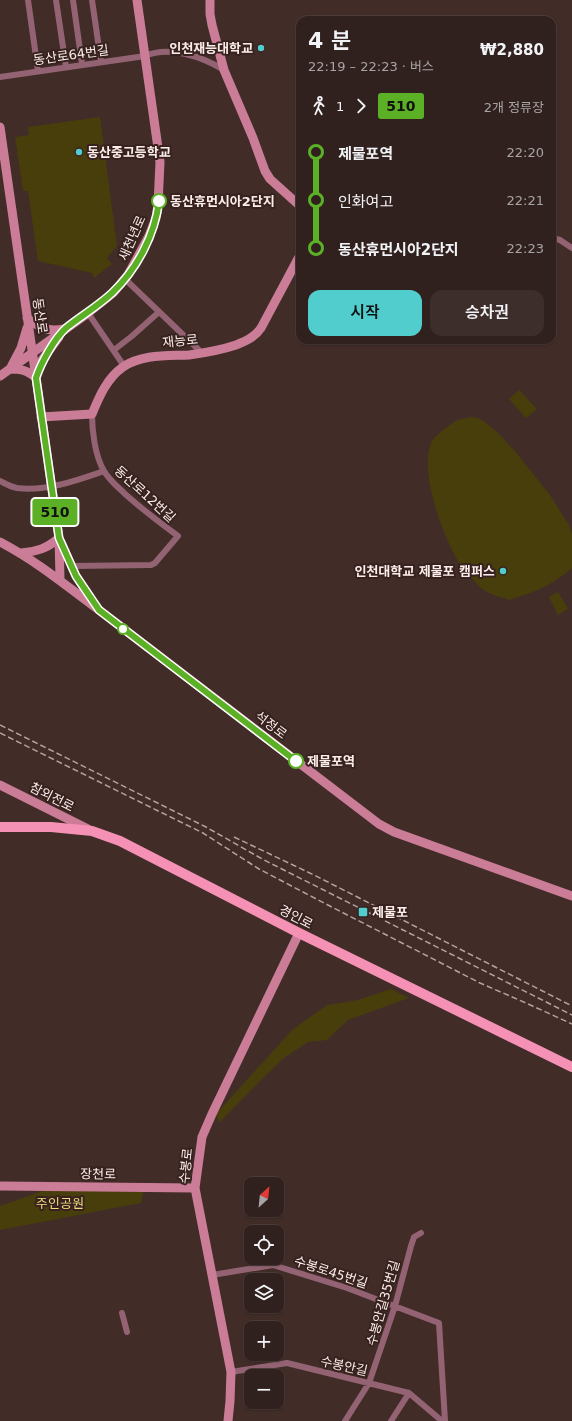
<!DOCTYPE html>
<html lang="ko">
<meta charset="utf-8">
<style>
body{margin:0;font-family:"DejaVu Sans","Noto Sans KR",sans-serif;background:#3d2e2b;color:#f1f3f6;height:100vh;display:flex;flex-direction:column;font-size:15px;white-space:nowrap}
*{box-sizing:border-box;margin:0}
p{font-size:13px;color:#a8a3a4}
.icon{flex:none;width:22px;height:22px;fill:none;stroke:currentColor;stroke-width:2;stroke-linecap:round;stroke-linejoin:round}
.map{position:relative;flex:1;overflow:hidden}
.panel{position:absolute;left:296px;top:16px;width:260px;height:328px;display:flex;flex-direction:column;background:#31211e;border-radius:12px;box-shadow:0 1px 3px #0004,0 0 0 1px #4c3e3c}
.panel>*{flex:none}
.badge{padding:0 8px;border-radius:3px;font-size:14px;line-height:26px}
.needle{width:26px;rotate:27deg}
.buttons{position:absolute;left:244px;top:1177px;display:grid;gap:8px}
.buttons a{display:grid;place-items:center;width:40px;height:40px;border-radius:8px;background:#31211e;box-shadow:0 1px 3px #0004,0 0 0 1px #4c3e3c;font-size:20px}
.map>.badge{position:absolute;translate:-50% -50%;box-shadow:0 0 0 2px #fff}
.legs{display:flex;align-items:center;gap:6px;height:44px;padding:0 12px;font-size:13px}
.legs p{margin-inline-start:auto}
.overview{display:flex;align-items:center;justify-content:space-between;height:68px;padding:0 12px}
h1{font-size:22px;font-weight:600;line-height:30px}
.button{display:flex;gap:8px;margin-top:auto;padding:8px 12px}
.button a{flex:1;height:46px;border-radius:12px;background:#52cdcd;color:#111;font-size:16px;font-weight:600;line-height:46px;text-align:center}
.button a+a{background:#3d2e2b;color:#f1f3f6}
ul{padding:0 12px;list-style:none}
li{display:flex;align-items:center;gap:14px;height:48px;font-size:15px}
li i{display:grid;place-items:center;width:6px;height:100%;margin:0 5px;background:currentColor}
li i::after{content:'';width:10px;height:10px;margin:-5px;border:3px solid;border-radius:50%;background:#31211e}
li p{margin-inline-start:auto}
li:first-child i{background:linear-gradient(#0000 50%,currentColor 0)}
li:last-child i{background:linear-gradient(currentColor 50%,#0000 0)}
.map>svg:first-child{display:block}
</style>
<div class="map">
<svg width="572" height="1421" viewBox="0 0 572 1421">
<rect width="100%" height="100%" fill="#412c28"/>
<path fill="#483e0c" d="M 100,117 L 117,246 L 107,258 L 112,264 L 94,278 L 92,273 L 38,261 L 28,191 L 23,191 L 15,137 L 29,135 L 28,127 Z
M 519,390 L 537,409 L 526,418 L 509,399 Z
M 470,417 L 478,418 L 485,422 L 498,433 L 514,450 L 550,495 L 569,525 L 572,534 L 572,568 C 551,586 535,592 509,600 C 501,597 488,594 481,588 C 474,581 464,571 459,563 C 443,536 419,473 431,443 C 433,437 451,423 458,420 C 462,419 466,418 470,417 Z
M 558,592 L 568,609 L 558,615 L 549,597 Z
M 391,989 L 409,998 L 348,1020 L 327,1040 L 308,1042 L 284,1058 L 263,1078 L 219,1123 L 216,1114 L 292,1030 L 327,1005 L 358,1000 Z
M 57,1186 L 144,1187 L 141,1203 L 0,1230 L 0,1206 Z"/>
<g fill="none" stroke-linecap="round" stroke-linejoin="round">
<path stroke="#946373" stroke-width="6" d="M 28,0 L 38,71
M 56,0 L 66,67
M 73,0 L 82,64
M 92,0 L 101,62
M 0,77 L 145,56 C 169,45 203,57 224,70
M 552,238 L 560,240 L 572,248
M 125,279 L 202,353
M 88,313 L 124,366
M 114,350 L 132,336 L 159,312
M 0,481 C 6,484 11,487 17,488 C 45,492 78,480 104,471
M 72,566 L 151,565 L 155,563 L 178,536 C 160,523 142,509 125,494 C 118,487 109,480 104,471 C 95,456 92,431 92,414
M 212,1275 L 273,1265 L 347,1288 L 439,1323 L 445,1421
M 122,1313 L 127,1332
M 231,1372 L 287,1363 L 409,1393 L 442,1421
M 345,1421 L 369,1383 L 395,1306 L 411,1246 L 414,1237 L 421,1233
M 391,1421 L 409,1393"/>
<path stroke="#cb7d98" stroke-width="9" d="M 210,0 L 210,14 L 212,25 L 224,70 L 253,138 L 265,171 L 270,179 L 300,206
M 0,127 L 59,538 L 60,579
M 27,318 C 40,328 47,332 64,329
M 27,328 L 21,348 L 10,369 C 21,369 27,370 36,378
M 36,375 L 42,360 L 59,337
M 0,376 L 88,313 L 113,293 L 128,275 L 149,236 L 156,218 L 158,205 L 160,162 L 137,0
M 41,417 L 92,414 C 99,397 107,378 123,367 C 142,354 167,356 189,355 C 204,353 221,350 236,345 C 246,341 255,337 261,328 L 300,255
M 0,542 C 38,562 65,585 99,610 L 379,824 L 394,832 L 572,896
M 61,542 L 76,576 L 93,602
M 21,553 C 38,551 46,549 59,538
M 0,785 L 88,829
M 0,1186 L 195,1188
M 228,1421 L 230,1401 L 231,1372 L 195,1188 L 202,1137 L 212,1114 L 299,933"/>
<path stroke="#f591b4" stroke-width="10" d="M 0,827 L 51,827 L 92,831 L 120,841 L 299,933 L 572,1067"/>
<path stroke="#b3a29f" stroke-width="1.5" stroke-dasharray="6 3" stroke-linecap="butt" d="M 0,725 L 206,827 L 264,860 L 572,1015
M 0,733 L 203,833 L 259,869 L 324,903 L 480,983 L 526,1003 L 572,1024
M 234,837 L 314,875 L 572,1006"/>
</g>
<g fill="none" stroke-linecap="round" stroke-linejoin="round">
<defs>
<path id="line-1" d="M 159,201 C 155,235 137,269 112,293 C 98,306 81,316 66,328 C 54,339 41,363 36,378 L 59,538 L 76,576 L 99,610 L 296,761"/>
</defs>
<use href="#line-1" stroke="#fff" stroke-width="9"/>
<use href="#line-1" stroke="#5bb025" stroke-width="6"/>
</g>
<g fill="#52cdcd" stroke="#37221f" stroke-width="1.5">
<circle cx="261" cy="48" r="4"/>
<circle cx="79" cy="152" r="4"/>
<circle cx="503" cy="571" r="4"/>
<rect x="358" y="907" width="10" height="10" rx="2"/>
</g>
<g fill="#fff" stroke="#5bb025" stroke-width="2">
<circle cx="159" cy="201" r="7"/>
<circle cx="123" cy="629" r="5"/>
<circle cx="296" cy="761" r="7"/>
</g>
<g text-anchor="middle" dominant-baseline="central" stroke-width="4" stroke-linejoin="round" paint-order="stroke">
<g font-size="13" font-weight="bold" fill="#fbedea" stroke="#37221f" text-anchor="end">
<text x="253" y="48">인천재능대학교</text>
<text x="87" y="152" text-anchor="start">동산중고등학교</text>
<text x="495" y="571">인천대학교 제물포 캠퍼스</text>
<text x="372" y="912" text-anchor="start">제물포</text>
</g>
<g font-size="13" fill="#fbedea" stroke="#37221f">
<text transform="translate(71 55) rotate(-8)">동산로64번길</text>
<text transform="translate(132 238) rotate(-66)">새천년로</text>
<text transform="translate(40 316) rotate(82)">동산로</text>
<text transform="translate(180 341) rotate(-6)">재능로</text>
<text transform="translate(145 494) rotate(42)">동산로12번길</text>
<text transform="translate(271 725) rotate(37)">석정로</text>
<text transform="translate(52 797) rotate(27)">참외전로</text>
<text transform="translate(296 917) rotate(27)">경인로</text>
<text transform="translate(186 1166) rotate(-84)">수봉로</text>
<text transform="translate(98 1174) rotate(1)">장천로</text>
<text transform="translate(331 1272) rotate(18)">수봉로45번길</text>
<text transform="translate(383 1303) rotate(-74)">수봉안길35번길</text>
<text transform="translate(344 1366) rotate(13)">수봉안길</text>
</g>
<g font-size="13" font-weight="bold" fill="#fbedea" stroke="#37221f" text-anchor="start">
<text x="170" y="201">동산휴먼시아2단지</text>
<text x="307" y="761">제물포역</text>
</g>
<g font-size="13" fill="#f1db7b" stroke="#37221f">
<text x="60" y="1203">주인공원</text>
</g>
</g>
</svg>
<div class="buttons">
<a><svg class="needle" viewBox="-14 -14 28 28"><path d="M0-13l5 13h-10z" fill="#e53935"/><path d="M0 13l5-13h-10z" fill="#a8a3a4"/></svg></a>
<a><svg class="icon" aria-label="locate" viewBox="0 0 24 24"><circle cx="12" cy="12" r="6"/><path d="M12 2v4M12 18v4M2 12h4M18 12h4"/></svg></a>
<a><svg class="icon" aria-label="layers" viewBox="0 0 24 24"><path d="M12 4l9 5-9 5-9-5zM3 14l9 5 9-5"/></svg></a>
<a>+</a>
<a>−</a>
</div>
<b class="badge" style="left:55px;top:512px;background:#5bb025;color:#111">510</b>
<section class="panel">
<div class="overview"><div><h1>4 분</h1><p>22:19 – 22:23 · 버스</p></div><b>₩2,880</b></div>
<div class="legs"><svg class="icon" aria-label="walk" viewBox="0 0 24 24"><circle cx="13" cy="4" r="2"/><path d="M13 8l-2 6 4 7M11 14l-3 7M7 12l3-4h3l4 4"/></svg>1<svg class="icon" aria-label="forward" viewBox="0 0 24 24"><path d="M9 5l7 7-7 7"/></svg><b class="badge" style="background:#5bb025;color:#111">510</b><p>2개 정류장</p></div>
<ul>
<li><i style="color:#5bb025"></i><b>제물포역</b><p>22:20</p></li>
<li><i style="color:#5bb025"></i><span>인화여고</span><p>22:21</p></li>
<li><i style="color:#5bb025"></i><b>동산휴먼시아2단지</b><p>22:23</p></li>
</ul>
<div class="button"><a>시작</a><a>승차권</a></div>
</section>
</div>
